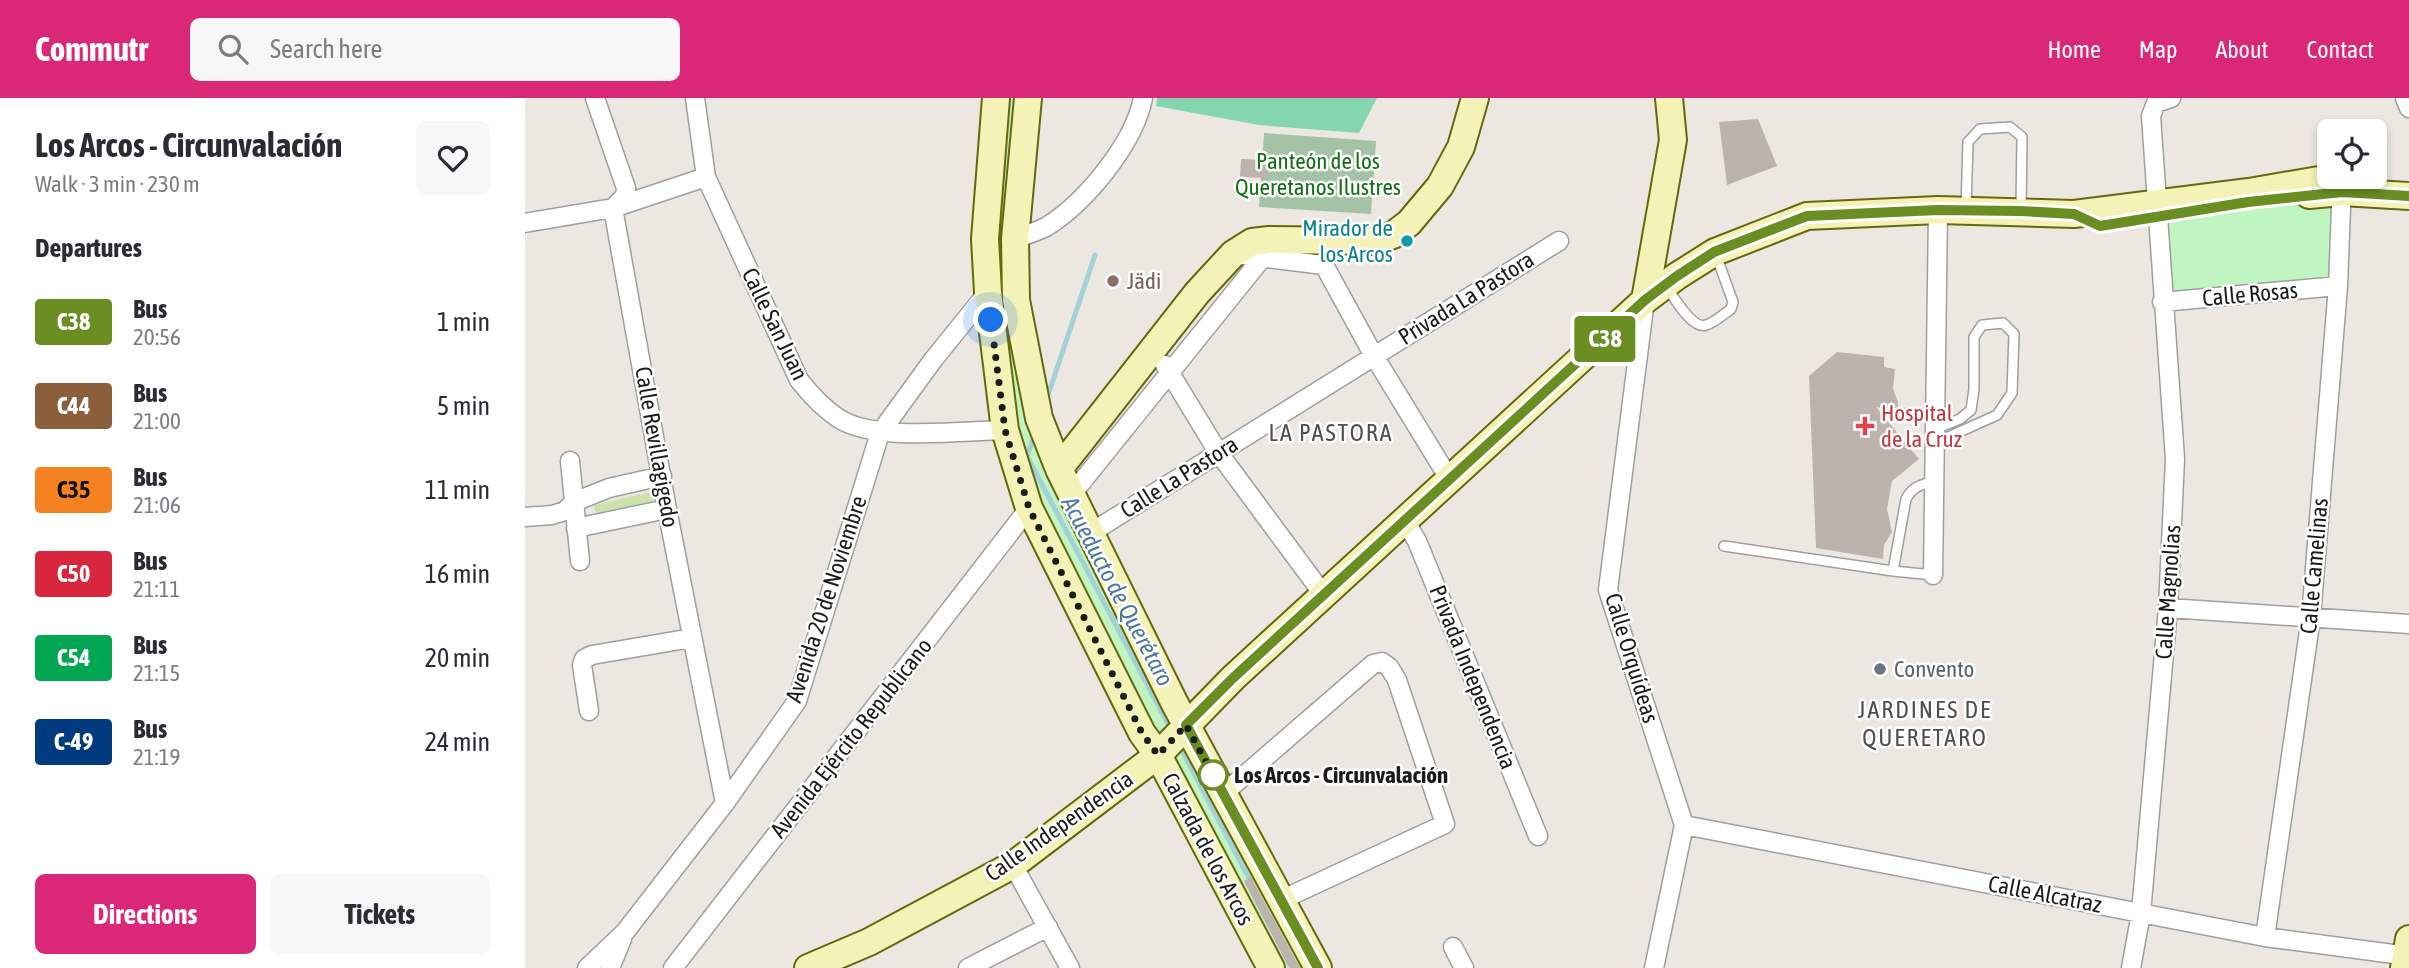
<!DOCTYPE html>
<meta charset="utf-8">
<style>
body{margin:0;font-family:"Asap Condensed",sans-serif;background:#f7f7f7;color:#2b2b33;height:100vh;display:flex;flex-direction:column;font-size:26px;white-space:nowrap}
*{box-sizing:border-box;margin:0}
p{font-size:23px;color:#7c7c81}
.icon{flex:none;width:38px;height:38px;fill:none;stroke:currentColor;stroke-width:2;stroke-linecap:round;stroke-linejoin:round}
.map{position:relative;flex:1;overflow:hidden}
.drawer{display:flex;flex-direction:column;background:#fff;width:525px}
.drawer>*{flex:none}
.badge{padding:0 14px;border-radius:5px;font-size:24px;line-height:46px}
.fabs{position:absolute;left:1792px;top:21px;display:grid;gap:14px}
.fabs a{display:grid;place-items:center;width:70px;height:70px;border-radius:10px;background:#fff;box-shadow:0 4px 10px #0003;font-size:35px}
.you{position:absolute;width:35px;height:35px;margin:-18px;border:5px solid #fff;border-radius:50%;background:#1a73e8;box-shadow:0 0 0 10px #1a73e833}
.map>.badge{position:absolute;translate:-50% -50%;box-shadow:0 0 0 4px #fff}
h2{padding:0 35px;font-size:26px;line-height:63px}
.round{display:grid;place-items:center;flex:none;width:74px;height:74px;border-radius:10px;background:#f7f7f7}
.summary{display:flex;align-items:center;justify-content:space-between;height:119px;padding:0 35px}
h1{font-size:33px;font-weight:700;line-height:52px}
.action{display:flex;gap:14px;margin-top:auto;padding:14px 35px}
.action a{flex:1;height:80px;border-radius:10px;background:#db2777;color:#fff;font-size:28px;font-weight:700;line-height:80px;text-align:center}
.action a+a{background:#f7f7f7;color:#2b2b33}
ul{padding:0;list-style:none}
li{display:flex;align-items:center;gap:21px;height:84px;padding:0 35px}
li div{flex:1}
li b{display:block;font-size:26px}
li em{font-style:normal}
li .badge{min-width:77px;font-weight:700;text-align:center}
header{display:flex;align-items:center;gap:42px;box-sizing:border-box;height:98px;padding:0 35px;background:#db2777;color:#fff}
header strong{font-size:33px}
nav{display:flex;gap:38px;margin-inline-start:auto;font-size:24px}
.search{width:490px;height:63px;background:#f7f7f7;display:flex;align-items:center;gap:18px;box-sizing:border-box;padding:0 24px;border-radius:10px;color:#7c7c81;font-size:26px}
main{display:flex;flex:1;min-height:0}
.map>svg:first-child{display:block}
</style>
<header>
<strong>Commutr</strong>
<div class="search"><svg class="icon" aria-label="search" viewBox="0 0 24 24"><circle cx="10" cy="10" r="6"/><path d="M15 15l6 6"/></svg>Search here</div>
<nav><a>Home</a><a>Map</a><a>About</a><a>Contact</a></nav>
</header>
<main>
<section class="drawer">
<div class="summary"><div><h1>Los Arcos - Circunvalación</h1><p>Walk · 3 min · 230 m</p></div><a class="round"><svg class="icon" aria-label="heart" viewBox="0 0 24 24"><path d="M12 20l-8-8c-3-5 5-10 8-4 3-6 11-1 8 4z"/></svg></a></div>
<h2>Departures</h2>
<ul>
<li><span class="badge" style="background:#6b8e23;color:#fff">C38</span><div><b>Bus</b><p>20:56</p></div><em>1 min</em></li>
<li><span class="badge" style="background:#8b5e3c;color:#fff">C44</span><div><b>Bus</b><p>21:00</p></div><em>5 min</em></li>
<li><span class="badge" style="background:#f58220;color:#111">C35</span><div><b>Bus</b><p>21:06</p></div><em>11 min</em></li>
<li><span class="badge" style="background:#d7263d;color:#fff">C50</span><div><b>Bus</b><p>21:11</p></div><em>16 min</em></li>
<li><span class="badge" style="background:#00a651;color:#fff">C54</span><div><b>Bus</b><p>21:15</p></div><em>20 min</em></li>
<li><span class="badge" style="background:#003b80;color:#fff">C-49</span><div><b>Bus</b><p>21:19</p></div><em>24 min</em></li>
</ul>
<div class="action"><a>Directions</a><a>Tickets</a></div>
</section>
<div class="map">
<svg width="1884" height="870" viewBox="0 0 1884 870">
<rect width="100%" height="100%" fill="#ece7e1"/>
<path fill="#cbe3aa" d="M 130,393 L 132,402 L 71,416 L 69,407 Z"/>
<path fill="#a4c3a6" d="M 739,35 L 851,43 L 846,116 L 734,109 Z"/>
<path fill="#c0f4c0" d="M 475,0 L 498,0 L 505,317 L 517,367 L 786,870 L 755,870 L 596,575 L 508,388 L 489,326 L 469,195 Z
M 1817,94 L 1813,188 L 1637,204 L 1632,118 L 1723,104 Z"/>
<path fill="#84d6af" d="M 632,0 L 852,0 L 834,35 L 734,27 L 631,8 Z"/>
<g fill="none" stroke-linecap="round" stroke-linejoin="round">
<path stroke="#a4d0d7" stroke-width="5" d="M 521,303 L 570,157
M 510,336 L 502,358 L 646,632
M 654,647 L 726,784"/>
</g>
<path fill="#bcb3ae" d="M 1233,21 L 1252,68 L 1202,87 L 1194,24 Z
M 716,61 L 743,62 L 742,80 L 715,79 Z
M 1312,254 L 1359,259 L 1359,269 L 1370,271 L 1368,291 L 1373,304 L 1373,310 L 1370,312 L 1351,309 L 1394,361 L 1367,383 L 1362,411 L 1367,434 L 1359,447 L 1358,461 L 1291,450 L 1284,278 Z
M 726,779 L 775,870 L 764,870 L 719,783 Z"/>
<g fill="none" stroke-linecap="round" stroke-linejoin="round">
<defs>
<path id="lane" d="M 1441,111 L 1443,44 L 1455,31 L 1485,29 L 1497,39 L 1496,111
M 1141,188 C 1149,199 1167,232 1181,227 C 1189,225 1199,216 1206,211 L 1208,204 L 1191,157
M 1376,316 L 1411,315
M 1410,345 L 1472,317 L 1487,295 L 1489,236 L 1478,225 L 1457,227 L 1449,239 L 1449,291 L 1446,312 L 1435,321 L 1410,331
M 1199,448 L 1368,473
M 1408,477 L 1368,473 L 1381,401 C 1388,388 1396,387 1409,383"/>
<path id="street" d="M 70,0 L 101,90 L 100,98 L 88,110 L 142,411 L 200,705
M 170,0 L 181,79 L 274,282 C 285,296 298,310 313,320 C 349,344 436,333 480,332
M 1880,0 L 1884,10
M 0,125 L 88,110 L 181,79
M 490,141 C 500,137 511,134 521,129 C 560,105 609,46 618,0
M 708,156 L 799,167 L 849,258 L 925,382
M 1120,202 L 1083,492 L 1159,727 L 1129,870
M 1637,204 L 1813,188
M 640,267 L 693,354 L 798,496
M 45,363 L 55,463
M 547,396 L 738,159
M 0,419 L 27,417 L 40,413 L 49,404 L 84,390 L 137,378
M 879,421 L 892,443 L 1013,738
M 51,430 L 142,411
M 567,434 L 1034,143
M 1408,477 L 1413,112
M 1643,510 L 1884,526
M 64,613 L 57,567 L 59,561 L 67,557 L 167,540
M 699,695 L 848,566 L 857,564 L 864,569 L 872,582 L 920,726 L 756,802
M 1159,727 L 1740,839 L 1884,858
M 488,767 L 545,870
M 1740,839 L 1786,519 L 1813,188 L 1817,84
M 928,849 L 939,870
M 62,870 L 100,834 L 200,705 L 272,603 L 355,335 L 408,262 L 463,194
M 85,870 L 97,841
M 148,870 L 504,410
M 443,870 L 523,829
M 1606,870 L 1616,815 L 1643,510 L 1650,361 L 1626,18 L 1631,5 L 1646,0"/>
<path id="secondary" d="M 471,0 L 460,141 L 463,194 L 480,332 L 504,410 L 617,635 L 633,657 L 746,870
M 503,0 L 490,141 L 491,202 L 514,320 L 534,371 L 650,606 L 793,870
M 1784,97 L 1817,94 L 1884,98
M 1120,202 L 1148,42 L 1144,0
M 534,371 L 672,195 L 708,156 L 727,144 L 744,142 L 850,143 L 868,137 L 884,125 L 915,88 L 936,49 L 950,0
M 283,870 L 344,844 L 488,767 L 633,657 L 708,580 L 1120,202 L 1152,178 L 1190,154 L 1282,118 L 1413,112 L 1549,116 L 1724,94 L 1811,79
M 1879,870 L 1884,841"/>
</defs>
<use href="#lane" stroke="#9f9f9f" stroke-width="12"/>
<use href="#street" stroke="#9f9f9f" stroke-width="21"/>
<use href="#secondary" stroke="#66680c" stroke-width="30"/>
<use href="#lane" stroke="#fff" stroke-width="9"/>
<use href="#street" stroke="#fff" stroke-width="18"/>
<use href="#secondary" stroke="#f4f2b7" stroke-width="26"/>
</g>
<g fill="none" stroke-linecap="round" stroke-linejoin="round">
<defs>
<path id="line" d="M 793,870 L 661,627 L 708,580 L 1120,202 L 1152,178 L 1189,154 L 1282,118 L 1413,112 L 1496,113 L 1549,116 L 1575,128 L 1723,104 L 1817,94 L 1884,98"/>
</defs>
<use href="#line" stroke="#fff" stroke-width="16"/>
<use href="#line" stroke="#6b8e23" stroke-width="10"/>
<path stroke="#1b1b1b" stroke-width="7" stroke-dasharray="0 12.6" d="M 466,222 L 480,332 L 504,410 L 617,635 L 633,657 L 661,627 L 688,677"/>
</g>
<circle fill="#0f9aa8" stroke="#fff" stroke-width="2.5" cx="882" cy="143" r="7"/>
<circle fill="#8d6e63" stroke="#fff" stroke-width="2.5" cx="588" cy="183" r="7"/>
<path fill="#e0444e" stroke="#fff" stroke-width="2.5" d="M1336.5 317.5h7v7h7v7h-7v7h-7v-7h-7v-7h7z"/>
<circle fill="#6b7280" stroke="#fff" stroke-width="2.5" cx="1355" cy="571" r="7"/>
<circle fill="#fff" stroke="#6b8e23" stroke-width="3.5" cx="688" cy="677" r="14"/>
<g text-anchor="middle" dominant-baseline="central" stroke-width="5" stroke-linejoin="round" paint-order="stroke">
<g font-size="23" fill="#136f13" stroke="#fff">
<text x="793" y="63">Panteón de los<tspan x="793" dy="26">Queretanos Ilustres</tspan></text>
</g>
<g font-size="23" fill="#0d838f" stroke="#fff" text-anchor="end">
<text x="868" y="130">Mirador de<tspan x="868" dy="26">los Arcos</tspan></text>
</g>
<g font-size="23" fill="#785e54" stroke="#fff" text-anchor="start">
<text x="602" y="183">Jädi</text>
</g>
<g font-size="23" fill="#1b1b1b" stroke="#fff">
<text transform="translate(1725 196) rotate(-5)">Calle Rosas</text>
<text transform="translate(941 200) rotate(-32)">Privada La Pastora</text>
<text transform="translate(250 226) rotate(64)">Calle San Juan</text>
<text transform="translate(132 349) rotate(80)">Calle Revillagigedo</text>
<text transform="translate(654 379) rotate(-32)">Calle La Pastora</text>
<text transform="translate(1789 468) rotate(-85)">Calle Camelinas</text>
<text transform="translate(1643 494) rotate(-86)">Calle Magnolias</text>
<text transform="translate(301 501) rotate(-72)">Avenida 20 de Noviembre</text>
<text transform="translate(1107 560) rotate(73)">Calle Orquídeas</text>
<text transform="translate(948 579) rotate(68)">Privada Independencia</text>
<text transform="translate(326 640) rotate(-52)">Avenida Ejército Republicano</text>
<text transform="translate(534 728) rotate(-35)">Calle Independencia</text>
<text transform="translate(683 751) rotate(62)">Calzada de los Arcos</text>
<text transform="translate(1520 796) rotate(11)">Calle Alcatraz</text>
</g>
<g font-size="23" fill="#be3a42" stroke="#fff" text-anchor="start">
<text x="1356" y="315">Hospital<tspan x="1356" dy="26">de la Cruz</tspan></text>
</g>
<g font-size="23" fill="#5b616d" stroke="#fff" text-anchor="start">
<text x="1369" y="571">Convento</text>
</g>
<g font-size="23" font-weight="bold" fill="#1b1b1b" stroke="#fff" text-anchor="start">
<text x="709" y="677">Los Arcos - Circunvalación</text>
</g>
<g font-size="24" letter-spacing="2" fill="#4e4e4e" stroke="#fff">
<text x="806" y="334">LA PASTORA</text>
<text x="1400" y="611">JARDINES DE<tspan x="1400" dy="28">QUERETARO</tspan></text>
</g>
<g font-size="24" font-style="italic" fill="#4c7a9c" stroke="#fff">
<text transform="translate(593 493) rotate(62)">Acueducto de Querétaro</text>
</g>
</g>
</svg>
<div class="fabs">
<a><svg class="icon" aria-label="locate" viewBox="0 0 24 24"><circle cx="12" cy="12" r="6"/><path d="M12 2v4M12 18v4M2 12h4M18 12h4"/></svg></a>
</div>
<div class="you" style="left:466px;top:222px"></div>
<b class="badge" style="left:1080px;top:241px;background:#6b8e23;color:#fff">C38</b>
</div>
</main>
